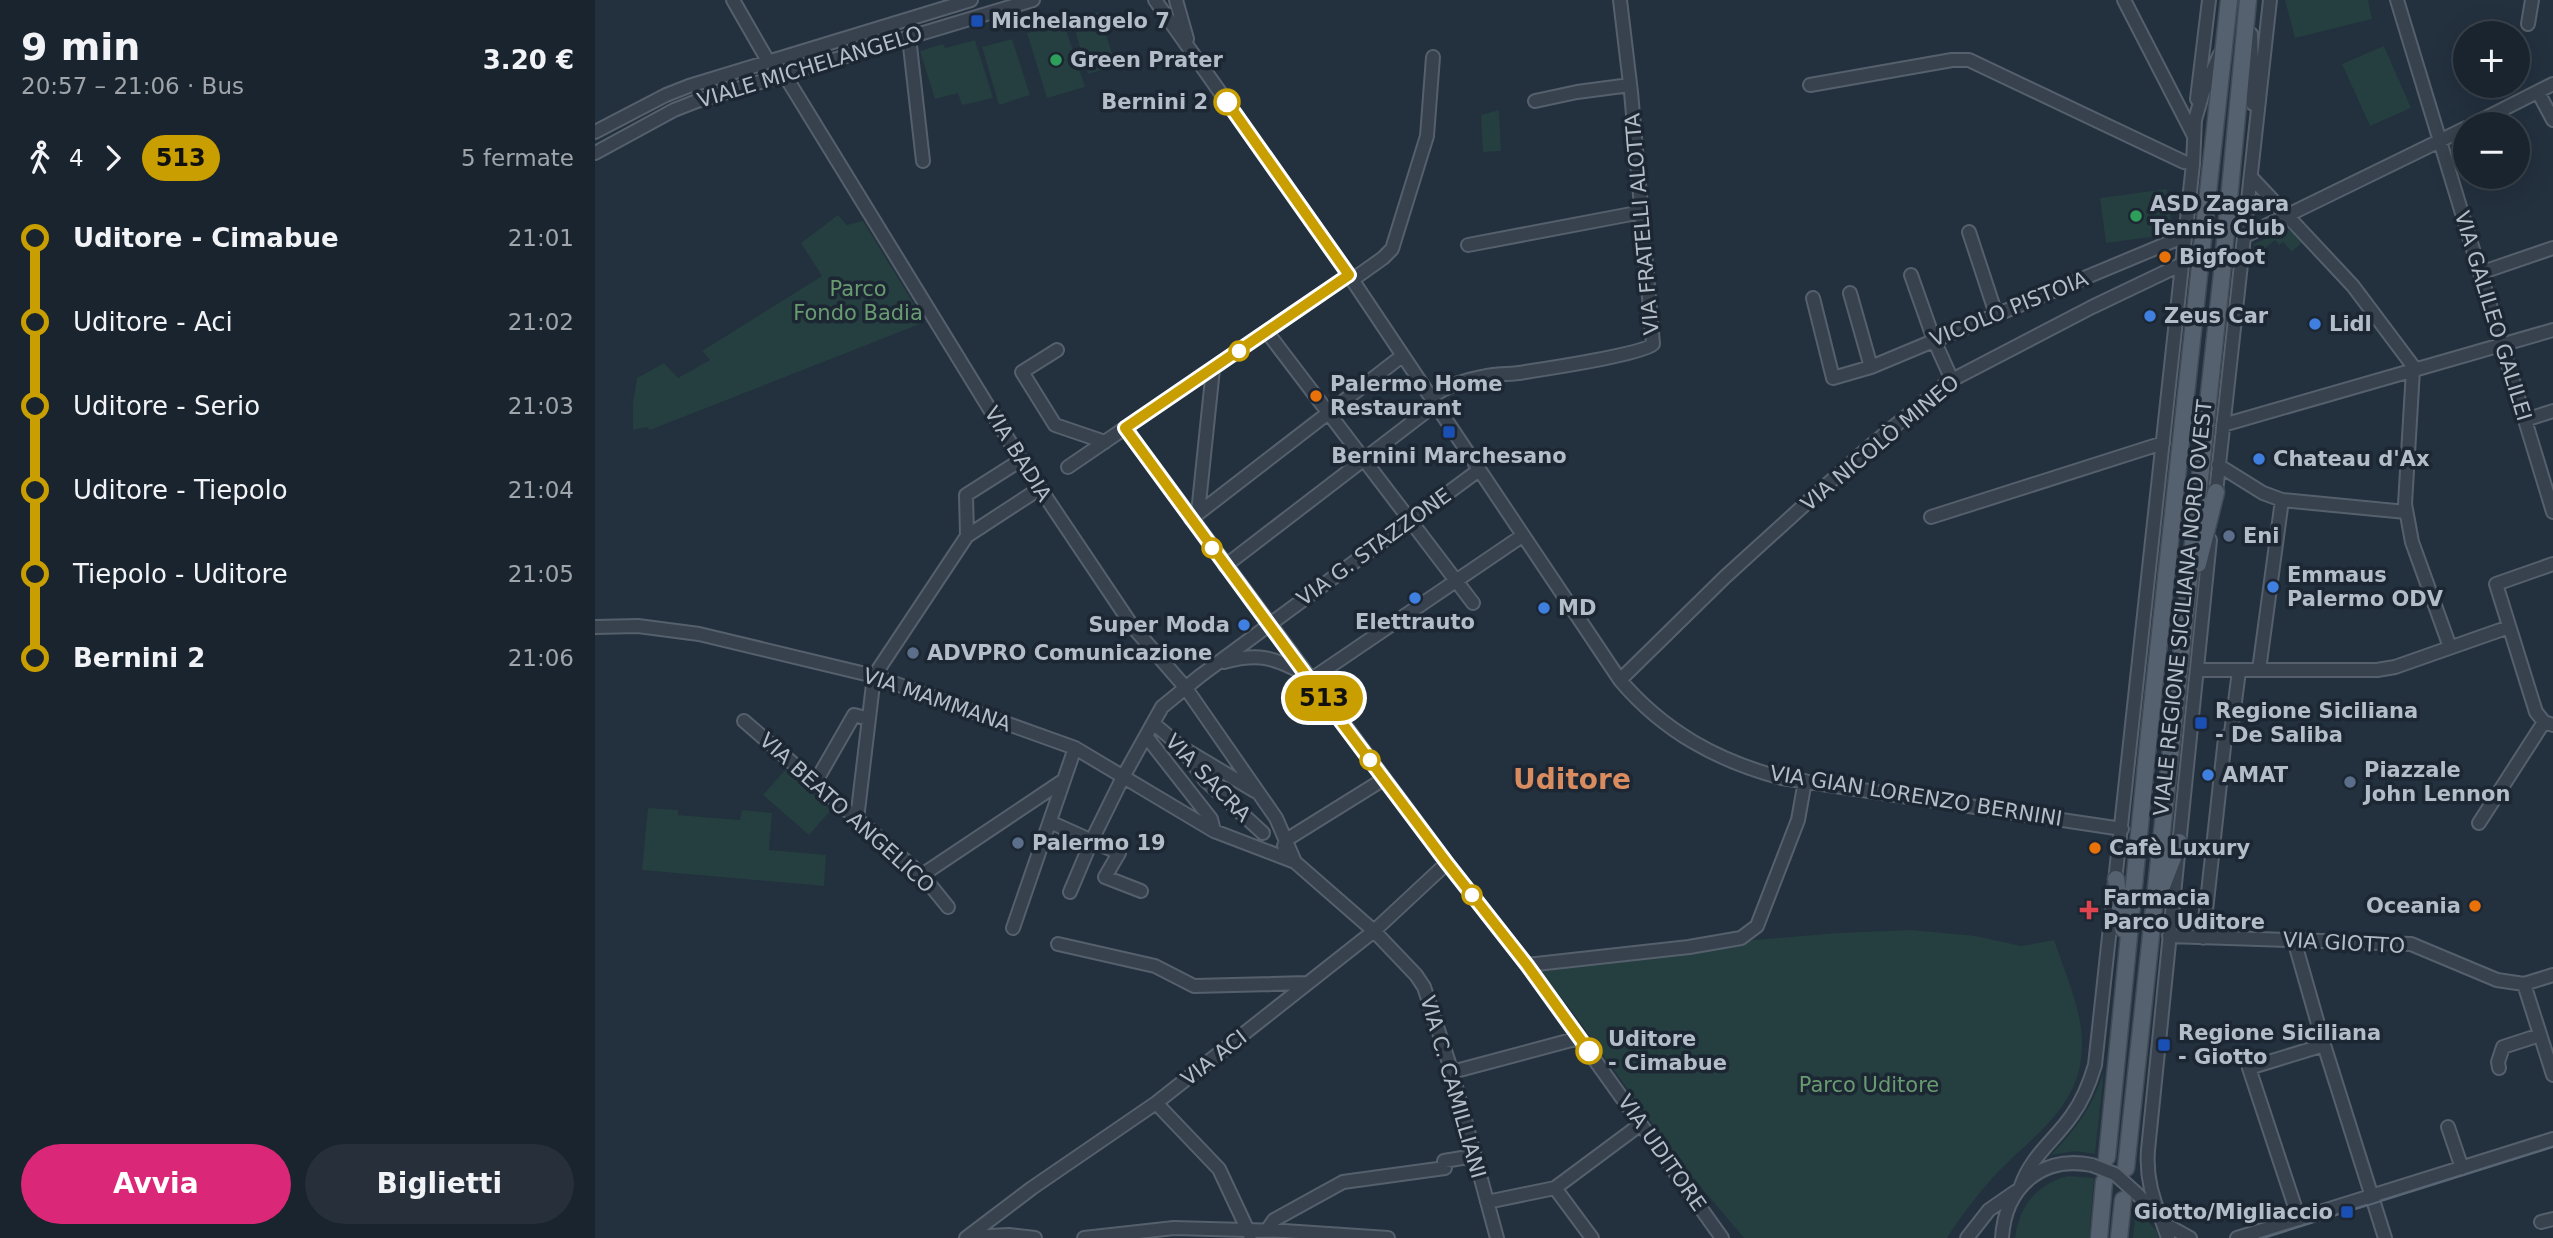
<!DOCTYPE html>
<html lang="it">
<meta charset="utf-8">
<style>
body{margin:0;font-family:"DejaVu Sans",sans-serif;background:#27303a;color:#f1f3f6;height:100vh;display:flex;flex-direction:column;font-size:26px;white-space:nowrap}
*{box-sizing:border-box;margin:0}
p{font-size:23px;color:#9fa4aa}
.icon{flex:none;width:38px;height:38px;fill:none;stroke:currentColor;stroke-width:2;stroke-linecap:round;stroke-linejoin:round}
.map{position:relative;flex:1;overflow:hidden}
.details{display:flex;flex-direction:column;background:#1a242e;width:595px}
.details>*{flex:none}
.badge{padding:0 14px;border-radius:23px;font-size:24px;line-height:46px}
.fabs{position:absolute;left:1858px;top:21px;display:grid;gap:14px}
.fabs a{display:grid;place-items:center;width:77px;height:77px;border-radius:50%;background:#1a242e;box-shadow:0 7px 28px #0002,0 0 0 2px #38414a;font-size:35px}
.map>.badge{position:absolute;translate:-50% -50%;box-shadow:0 0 0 4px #fff}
.legs{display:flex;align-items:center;gap:10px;height:77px;padding:0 21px;font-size:23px}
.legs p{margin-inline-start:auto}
.head{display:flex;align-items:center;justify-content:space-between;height:119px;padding:0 21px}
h1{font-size:38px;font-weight:600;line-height:52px}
.action{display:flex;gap:14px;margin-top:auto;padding:14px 21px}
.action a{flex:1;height:80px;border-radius:42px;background:#db2777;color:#fff;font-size:28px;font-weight:600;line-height:80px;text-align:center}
.action a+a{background:#27303a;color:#f1f3f6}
ul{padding:0 21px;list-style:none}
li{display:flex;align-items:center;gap:24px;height:84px;font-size:26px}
li i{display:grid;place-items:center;width:10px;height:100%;margin:0 9px;background:currentColor}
li i::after{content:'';width:18px;height:18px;margin:-9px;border:5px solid;border-radius:50%;background:#1a242e}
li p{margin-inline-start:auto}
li:first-child i{background:linear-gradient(#0000 50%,currentColor 0)}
li:last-child i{background:linear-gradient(currentColor 50%,#0000 0)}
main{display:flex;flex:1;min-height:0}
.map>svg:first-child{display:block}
</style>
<main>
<section class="details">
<div class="head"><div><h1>9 min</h1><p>20:57 – 21:06 · Bus</p></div><b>3.20 €</b></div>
<div class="legs"><svg class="icon" aria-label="walk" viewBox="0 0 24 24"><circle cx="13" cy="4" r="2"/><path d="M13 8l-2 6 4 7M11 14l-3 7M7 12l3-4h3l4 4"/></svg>4<svg class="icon" aria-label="forward" viewBox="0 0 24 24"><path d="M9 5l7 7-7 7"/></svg><b class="badge" style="background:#c89e00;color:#111">513</b><p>5 fermate</p></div>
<ul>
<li><i style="color:#c89e00"></i><b>Uditore - Cimabue</b><p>21:01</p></li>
<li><i style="color:#c89e00"></i><span>Uditore - Aci</span><p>21:02</p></li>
<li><i style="color:#c89e00"></i><span>Uditore - Serio</span><p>21:03</p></li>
<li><i style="color:#c89e00"></i><span>Uditore - Tiepolo</span><p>21:04</p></li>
<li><i style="color:#c89e00"></i><span>Tiepolo - Uditore</span><p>21:05</p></li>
<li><i style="color:#c89e00"></i><b>Bernini 2</b><p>21:06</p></li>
</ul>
<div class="action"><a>Avvia</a><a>Biglietti</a></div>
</section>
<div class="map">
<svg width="1958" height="1238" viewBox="0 0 1958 1238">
<rect width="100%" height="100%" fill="#23303e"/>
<path fill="#253e3f" d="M 1690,0 L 1773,0 L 1777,19 L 1700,38 Z
M 504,12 L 521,66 L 493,74 L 477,20 Z
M 469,24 L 490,87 L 452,98 L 432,33 Z
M 417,39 L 435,95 L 404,105 L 387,47 Z
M 380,40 L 398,98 L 367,105 L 363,93 L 340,99 L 325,51 L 348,44 L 350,48 Z
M 1789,46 L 1816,108 L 1775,126 L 1747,64 Z
M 904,110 L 906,151 L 888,152 L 886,115 Z
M 1572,189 L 1578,234 L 1511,243 L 1505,198 Z
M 243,215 L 252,225 L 268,221 L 330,322 L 55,430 L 52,427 L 38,430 L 38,403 L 42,378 L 69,363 L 83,378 L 115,360 L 107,351 L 227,276 L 206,243 Z
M 1692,228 L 1707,242 L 1697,252 L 1688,242 L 1684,245 L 1680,240 L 1657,259 L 1659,244 Z
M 190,770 L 236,810 L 214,835 L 168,795 Z
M 53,808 L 83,810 L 83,815 L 145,820 L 147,810 L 177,813 L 174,850 L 231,855 L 229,886 L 47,870 Z
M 1316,930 L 1381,936 L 1426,946 L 1459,940 C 1470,972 1489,1015 1487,1049 C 1484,1113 1431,1139 1394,1182 C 1379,1199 1364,1219 1352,1238 L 1149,1238 L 1087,1165 L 976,1010 L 939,969 L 1097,951 L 1159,940 L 1243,933 Z
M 1509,1070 L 1500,1154 L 1480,1151 L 1456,1155 C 1480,1130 1500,1104 1509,1070 Z
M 1473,1176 L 1499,1178 L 1494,1238 L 1420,1238 C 1424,1206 1442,1184 1473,1176 Z
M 1535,1203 L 1561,1230 L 1564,1238 L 1538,1238 L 1540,1217 Z"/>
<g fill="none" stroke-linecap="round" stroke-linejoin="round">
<defs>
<path id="minor" d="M 138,0 L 173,61
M 560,0 L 754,275 L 1025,680 C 1069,732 1123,761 1187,778 L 1527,829
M 581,0 L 592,39
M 1529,0 L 1599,136
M 1802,0 L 1958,512
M 1933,24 L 1937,0
M 1656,34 L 1658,104
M 314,37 L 328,161
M 189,74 L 426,460 L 538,627 L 590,687 L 681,818 L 700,862
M 1215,85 L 1357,60 L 1374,60 L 1589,162 L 1598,164
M 1943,92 L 1958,120
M 1602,99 L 1614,0
M 940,101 L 982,92 L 1035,85
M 1879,124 L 1958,84
M 0,132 L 71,95 L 94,86 L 376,0
M 0,153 L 79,110 L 102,101 L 438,0
M 1656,177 L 1758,286 L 1821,370
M 1374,232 L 1401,314
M 1650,236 L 1871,128
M 873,245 L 1047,212
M 1885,273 L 1958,248
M 1316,275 L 1339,340 L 1357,380
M 757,280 L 788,258 L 797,249 L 832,136 L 838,57
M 1255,293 L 1276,367
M 1218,298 L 1238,378 L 1276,367 L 1590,236
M 672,332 L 878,603
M 462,350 L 427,372 L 460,425 L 510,442
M 1818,370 L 1810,504 L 1817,542 L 1855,647
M 836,397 C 850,387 870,380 887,377 C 901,373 916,375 930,372 C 950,369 1049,354 1058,344 L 1036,92 L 1025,0
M 1930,420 L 1958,411
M 1628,425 L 1958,330
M 530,428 L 852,863 L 932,965 L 1127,1238
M 426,460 L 371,495 L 372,536 L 444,489
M 1623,465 L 1668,493 L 1687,500 L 1811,512
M 473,467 L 754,275
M 1620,501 L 1675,0
M 603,513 L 618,369
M 1336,517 L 1568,443
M 596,519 L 807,356
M 1958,564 L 1901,584 L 1941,712 L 1949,722 L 1958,725
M 630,566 L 841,404
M 0,627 L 43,626 L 104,634 L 279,676 L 480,748 L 619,831 L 700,862 L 779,931 L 821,975 L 829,987 L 857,1072 L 902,1238
M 629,662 C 663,653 678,657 708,673
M 1602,670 L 1782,670 L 1800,667 L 1914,627
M 1664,670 L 1687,500
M 715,680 L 927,536
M 1025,680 L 1130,577 L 1207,507 L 1273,448 L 1353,382 L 1497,307 L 1587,264
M 149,721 L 327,875 L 353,907
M 558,723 L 585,746 L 610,780 L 668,833
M 551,736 L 616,819 L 619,831
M 591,750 L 660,791
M 220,783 L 259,715 L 274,719
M 262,819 L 279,676 L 372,536
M 455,822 L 524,853 L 510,877 L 546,891
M 1884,823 L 1949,722
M 689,846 L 691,840 L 789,779
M 327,875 L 469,780
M 475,892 L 497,840 L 528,777 L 567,707 L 605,676 L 884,470
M 418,928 L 480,748
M 1574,936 L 1816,944 L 1902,980 L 1929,984 L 1958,975
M 1608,938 L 1630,738 L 1636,733 L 1644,671
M 1699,940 L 1729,1045 L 1790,1238
M 463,944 L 560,966 L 599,986 L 713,983
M 932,965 L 1094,947 L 1146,938 L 1162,926 L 1203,820 L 1210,781
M 1929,984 L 1958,1075
M 1904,1068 L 1903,1062 L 1908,1047 L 1945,1035
M 857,1072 L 984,1038
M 561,1103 L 624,1169 L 655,1235
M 1853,1127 L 1867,1168
M 1426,1186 C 1436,1156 1460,1140 1477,1115 C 1488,1100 1495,1082 1500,1065 L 1598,164 L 1600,120 L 1608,92 L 1625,54
M 960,1188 L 997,1238
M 1541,1193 L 1566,1218 L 1573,1238
M 892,1202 L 960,1188 L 1046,1124
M 1566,1218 C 1556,1196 1551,1175 1553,1150 L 1615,540
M 1704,1219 L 1654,1068 L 1729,1045
M 1946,1222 L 1958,1219
M 1568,1223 L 1595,1238
M 672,1230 L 679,1220 L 748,1182 L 850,1168 L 849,1161 L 879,1156
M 374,1237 L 414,1235 L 440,1238
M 371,1238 L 437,1188 L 561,1103 L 779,931 L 852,863
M 489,1238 L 579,1228 L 689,1231 L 793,1238
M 1372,1238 L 1394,1210 L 1420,1192
M 1407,1238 C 1410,1188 1446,1155 1497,1165
M 1642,1238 L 1958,1139"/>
<path id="major" d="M 1603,564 L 1621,492
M 1521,879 L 1528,929
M 1567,886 L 1584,842
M 1512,1157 L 1554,734 L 1634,0
M 1531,1168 L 1627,273 L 1653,0
M 1504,1238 L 1509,1182
M 1524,1238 L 1528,1200"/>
</defs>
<use href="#minor" stroke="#55606c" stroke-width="16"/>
<use href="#major" stroke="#404b57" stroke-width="19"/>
<use href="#minor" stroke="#37424e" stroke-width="12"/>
<use href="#major" stroke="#55616e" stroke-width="16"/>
<path stroke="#596675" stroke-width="2" d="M 1669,1238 L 1958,1147"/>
<defs>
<path id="minor-bridge" d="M 1497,1165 L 1520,1174 L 1541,1193"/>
</defs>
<use href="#minor-bridge" stroke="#55606c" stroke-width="16" stroke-linecap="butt"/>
<use href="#minor-bridge" stroke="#37424e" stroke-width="12"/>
</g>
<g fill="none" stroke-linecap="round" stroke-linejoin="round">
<defs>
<path id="line-1" d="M 632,102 L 754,275 L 530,428 L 711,675 L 852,863 L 932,965 L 994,1051"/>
</defs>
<use href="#line-1" stroke="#fff" stroke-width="16"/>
<use href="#line-1" stroke="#c89e00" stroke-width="10"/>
</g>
<g fill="#1a4fb4" stroke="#1c2733" stroke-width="2.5">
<rect x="375" y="14" width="14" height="14" rx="3.5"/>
<rect x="847" y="425" width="14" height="14" rx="3.5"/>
<rect x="1599" y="716" width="14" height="14" rx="3.5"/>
<rect x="1562" y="1038" width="14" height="14" rx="3.5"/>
<rect x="1745" y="1205" width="14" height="14" rx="3.5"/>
</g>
<g fill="#2e9e5b" stroke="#1c2733" stroke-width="2.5">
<circle cx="461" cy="60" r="7"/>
<circle cx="1541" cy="216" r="7"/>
</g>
<g fill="#fff" stroke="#c89e00" stroke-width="3.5">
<circle cx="632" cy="102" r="12"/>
<circle cx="644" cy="351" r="9"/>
<circle cx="617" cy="548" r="9"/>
<circle cx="775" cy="760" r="9"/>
<circle cx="877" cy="895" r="9"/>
<circle cx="994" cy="1051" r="12"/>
</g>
<g fill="#e8710a" stroke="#1c2733" stroke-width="2.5">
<circle cx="1570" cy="257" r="7"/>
<circle cx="721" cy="396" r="7"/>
<circle cx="1500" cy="848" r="7"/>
<circle cx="1880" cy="906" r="7"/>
</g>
<g fill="#3f7fe0" stroke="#1c2733" stroke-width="2.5">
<circle cx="1555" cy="316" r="7"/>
<circle cx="1720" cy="324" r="7"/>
<circle cx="1664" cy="459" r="7"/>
<circle cx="1678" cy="587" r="7"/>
<circle cx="820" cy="598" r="7"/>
<circle cx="949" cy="608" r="7"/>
<circle cx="649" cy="625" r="7"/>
<circle cx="1613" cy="775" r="7"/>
</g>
<g fill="#5c6f8a" stroke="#1c2733" stroke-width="2.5">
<circle cx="1634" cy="536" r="7"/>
<circle cx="318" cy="653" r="7"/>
<circle cx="1755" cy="782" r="7"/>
<circle cx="423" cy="843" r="7"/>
</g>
<path fill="#e0444e" stroke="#1c2733" stroke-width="2.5" d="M1490.5 899.5h7v7h7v7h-7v7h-7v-7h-7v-7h7z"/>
<g text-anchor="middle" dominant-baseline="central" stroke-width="7" stroke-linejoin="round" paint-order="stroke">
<g font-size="21" font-weight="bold" fill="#b3bdc9" stroke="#1c2733" text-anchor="start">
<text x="396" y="21">Michelangelo 7</text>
<text x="475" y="60">Green Prater</text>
<text x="1555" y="204">ASD Zagara<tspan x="1555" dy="24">Tennis Club</tspan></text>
<text x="1584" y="257">Bigfoot</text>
<text x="1569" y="316">Zeus Car</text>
<text x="1734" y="324">Lidl</text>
<text x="735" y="384">Palermo Home<tspan x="735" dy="24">Restaurant</tspan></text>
<text x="854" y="456" text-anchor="middle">Bernini Marchesano</text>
<text x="1678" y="459">Chateau d'Ax</text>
<text x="1648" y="536">Eni</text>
<text x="1692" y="575">Emmaus<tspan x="1692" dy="24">Palermo ODV</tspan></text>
<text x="963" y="608">MD</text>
<text x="820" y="622" text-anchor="middle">Elettrauto</text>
<text x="635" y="625" text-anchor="end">Super Moda</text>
<text x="332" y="653">ADVPRO Comunicazione</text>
<text x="1620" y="711">Regione Siciliana<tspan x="1620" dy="24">- De Saliba</tspan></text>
<text x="1769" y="770">Piazzale<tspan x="1769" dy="24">John Lennon</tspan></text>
<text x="1627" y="775">AMAT</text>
<text x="437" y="843">Palermo 19</text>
<text x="1514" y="848">Cafè Luxury</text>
<text x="1508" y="898">Farmacia<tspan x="1508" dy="24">Parco Uditore</tspan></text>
<text x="1866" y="906" text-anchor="end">Oceania</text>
<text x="1583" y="1033">Regione Siciliana<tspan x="1583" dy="24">- Giotto</tspan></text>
<text x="1738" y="1212" text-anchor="end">Giotto/Migliaccio</text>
</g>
<g font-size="21" fill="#b3bdc9" stroke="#1c2733">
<text transform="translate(215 67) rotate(-17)">VIALE MICHELANGELO</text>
<text transform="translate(1047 224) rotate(-95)">VIA FRATELLI ALOTTA</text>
<text transform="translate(1414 309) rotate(-22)">VICOLO PISTOIA</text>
<text transform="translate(1898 316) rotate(73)">VIA GALILEO GALILEI</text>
<text transform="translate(1285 443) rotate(-40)">VIA NICOLÒ MINEO</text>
<text transform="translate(423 454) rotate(58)">VIA BADIA</text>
<text transform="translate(779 547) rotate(-36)">VIA G. STAZZONE</text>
<text transform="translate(1588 608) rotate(-84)">VIALE REGIONE SICILIANA NORD OVEST</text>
<text transform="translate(342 700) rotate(19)">VIA MAMMANA</text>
<text transform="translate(613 778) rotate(46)">VIA SACRA</text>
<text transform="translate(1321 796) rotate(9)">VIA GIAN LORENZO BERNINI</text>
<text transform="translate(252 813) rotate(42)">VIA BEATO ANGELICO</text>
<text transform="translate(1749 943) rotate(3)">VIA GIOTTO</text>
<text transform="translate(619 1058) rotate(-38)">VIA ACI</text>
<text transform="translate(858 1087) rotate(74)">VIA C. CAMILLIANI</text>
<text transform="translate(1067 1153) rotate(55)">VIA UDITORE</text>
</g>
<g font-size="21" font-weight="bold" fill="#b3bdc9" stroke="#1c2733" text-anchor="end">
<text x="613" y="102">Bernini 2</text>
<text x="1013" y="1039" text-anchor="start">Uditore<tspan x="1013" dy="24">- Cimabue</tspan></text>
</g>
<g font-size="21" fill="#699b71" stroke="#1c2733">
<text x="263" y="289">Parco<tspan x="263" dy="24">Fondo Badia</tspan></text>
<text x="1274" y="1085">Parco Uditore</text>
</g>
<g font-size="28" font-weight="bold" fill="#d88c5f" stroke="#1c2733">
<text x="977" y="779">Uditore</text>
</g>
</g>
</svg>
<div class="fabs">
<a>+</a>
<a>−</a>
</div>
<b class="badge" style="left:729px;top:698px;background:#c89e00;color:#111">513</b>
</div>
</main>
